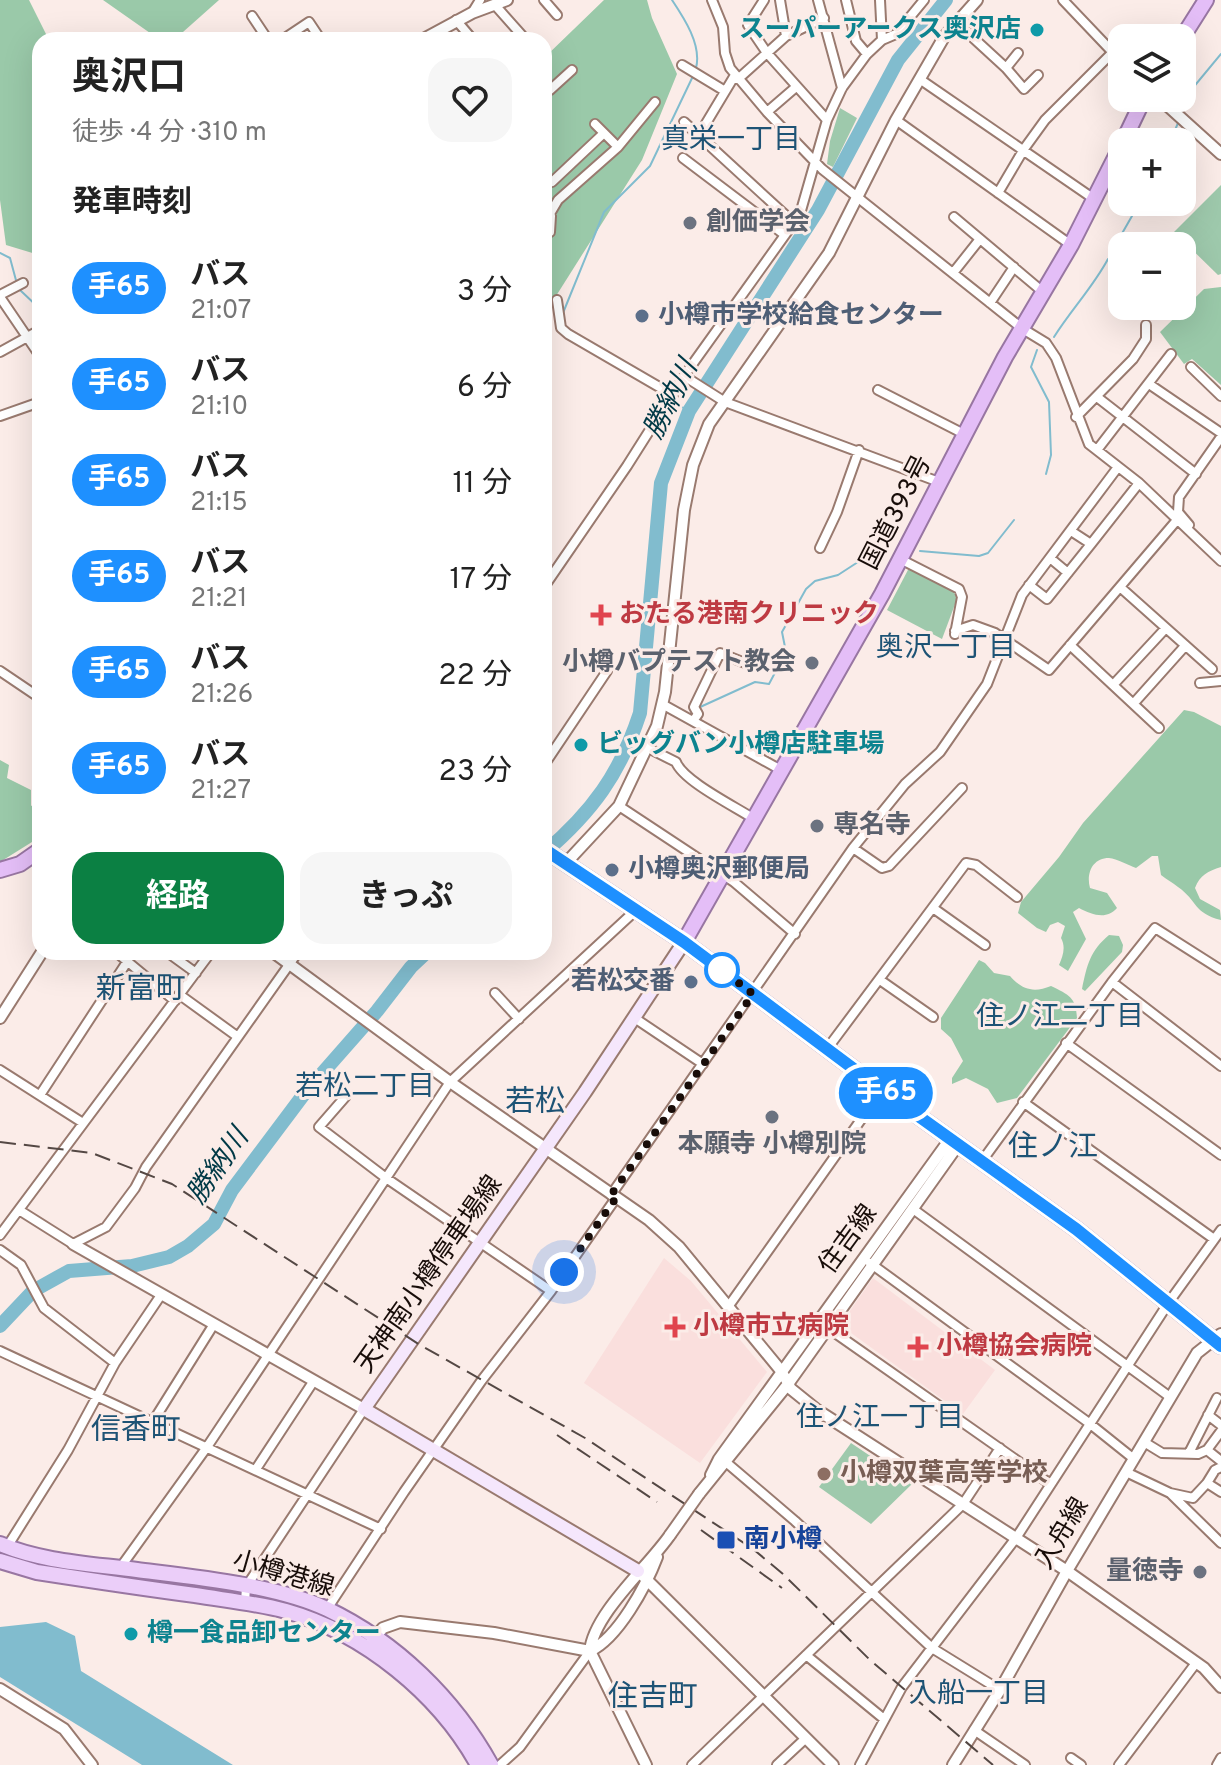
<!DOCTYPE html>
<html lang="ja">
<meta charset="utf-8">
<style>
body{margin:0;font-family:Overpass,"Noto Sans JP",sans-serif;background:#f6f6f6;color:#222;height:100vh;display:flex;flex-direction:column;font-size:30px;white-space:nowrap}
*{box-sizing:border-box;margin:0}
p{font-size:26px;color:#767676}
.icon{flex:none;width:44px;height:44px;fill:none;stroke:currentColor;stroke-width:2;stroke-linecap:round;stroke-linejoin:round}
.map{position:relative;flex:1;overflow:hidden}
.panel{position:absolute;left:32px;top:32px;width:520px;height:928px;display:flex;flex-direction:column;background:#fff;border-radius:24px;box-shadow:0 8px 32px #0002}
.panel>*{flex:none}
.badge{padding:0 16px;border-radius:26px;font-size:28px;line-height:52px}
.tools{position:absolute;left:1108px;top:24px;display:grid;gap:16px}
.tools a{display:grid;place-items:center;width:88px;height:88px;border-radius:16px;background:#fff;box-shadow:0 8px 32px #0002;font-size:40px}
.you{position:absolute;width:40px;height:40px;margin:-20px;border:6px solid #fff;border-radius:50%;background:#1a73e8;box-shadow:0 0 0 12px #1a73e833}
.map>.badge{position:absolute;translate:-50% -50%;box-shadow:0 0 0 4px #fff}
h2{padding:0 40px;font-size:30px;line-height:72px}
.round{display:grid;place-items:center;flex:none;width:84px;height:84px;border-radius:24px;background:#f6f6f6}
.headline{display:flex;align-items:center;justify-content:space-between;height:136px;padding:0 40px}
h1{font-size:38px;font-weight:700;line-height:60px}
.primary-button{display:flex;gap:16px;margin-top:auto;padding:16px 40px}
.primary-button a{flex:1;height:92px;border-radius:24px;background:#0b8043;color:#fff;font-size:32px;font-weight:700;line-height:92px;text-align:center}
.primary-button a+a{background:#f6f6f6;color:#222}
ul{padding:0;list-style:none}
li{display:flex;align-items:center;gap:24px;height:96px;padding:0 40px}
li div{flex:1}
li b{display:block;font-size:30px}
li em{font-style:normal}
li .badge{min-width:88px;font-weight:700;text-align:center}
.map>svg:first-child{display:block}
</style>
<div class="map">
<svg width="1221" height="1765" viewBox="0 0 1221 1765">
<rect width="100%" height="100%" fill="#fbece8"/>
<path fill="#fadfdd" d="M 664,1258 L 691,1281 L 767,1372 L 700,1463 L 584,1383 Z
M 873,1278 L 995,1370 L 963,1414 L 840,1325 Z"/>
<path fill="#9ec9ac" d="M 840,108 L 857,118 L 833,167 L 827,164 L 830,141 Z
M 1221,185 L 1221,274 L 1218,275 L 1174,232 Z
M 909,568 L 954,592 L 957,599 L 942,639 L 887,610 Z
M 851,1443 L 912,1484 L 871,1524 L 819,1487 Z"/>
<path fill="#9ac9a9" d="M 0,0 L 29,0 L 49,40 L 40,40 L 39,255 L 6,245 L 0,200 Z
M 103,0 L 219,0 L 174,40 L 160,40 Z
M 604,0 L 647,0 L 652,18 L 677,74 L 642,160 L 544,315 L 544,58 Z
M 1221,287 L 1221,385 L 1192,359 L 1184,364 L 1160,332 L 1204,289 Z
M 1184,710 L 1194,712 L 1221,726 L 1221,867 C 1208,871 1200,875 1195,888 L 1200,899 L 1220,910 L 1221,920 C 1193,913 1198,901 1178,887 C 1172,882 1167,880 1161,875 L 1158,856 L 1152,856 L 1136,868 C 1128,865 1117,859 1109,858 C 1092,858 1086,874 1090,888 L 1107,893 L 1117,908 C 1107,920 1092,915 1079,908 L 1073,912 L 1086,939 L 1068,971 L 1059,965 C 1063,956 1066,947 1061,938 L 1065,926 L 1058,922 L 1050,925 L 1046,932 L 1037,928 L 1018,913 L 1021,902 L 1059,857 L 1083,823 Z
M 0,760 L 9,765 L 7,778 L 31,790 L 31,806 L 40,802 L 40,837 L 0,862 Z
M 1109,935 L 1119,936 L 1123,945 L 1122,952 L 1085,991 L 1082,989 C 1087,965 1090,951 1109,935 Z
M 979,960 L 985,963 L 994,973 L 1010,976 C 1022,990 1034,993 1051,986 C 1069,995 1076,997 1077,1018 L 1017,1098 L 997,1103 L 988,1089 L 966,1078 L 952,1084 L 952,1078 L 963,1061 L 951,1038 L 941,1029 L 941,1018 Z"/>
<path fill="#81bcce" d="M 46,1622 L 75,1636 L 81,1671 L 233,1765 L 142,1765 L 0,1677 L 0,1627 Z"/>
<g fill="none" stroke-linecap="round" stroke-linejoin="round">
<path stroke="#81bcce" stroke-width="2" d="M 672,0 C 684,18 702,45 696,68
M 1177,107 L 1221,54
M 1170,142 L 1178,123
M 1116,244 L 1140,202
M 0,253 L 10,258 L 17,284
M 20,290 L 40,309
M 563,313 L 604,212 L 650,166 L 694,74
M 1054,337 C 1071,310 1093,287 1108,259
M 1037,350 L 1031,367 L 1049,402 L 1051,455 L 1046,474
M 682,407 L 689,411
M 920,551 L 979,556 L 988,553 L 1014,520
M 698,708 L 755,682 L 769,684 L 786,652 L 782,632 L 806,589 L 815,581 L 838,575 L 858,562 L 877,567"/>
<path stroke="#81bcce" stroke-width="14" d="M 544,853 C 592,812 620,774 640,713 L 661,483 L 689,411 L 818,210 L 898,60 L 946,0
M 0,1326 L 33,1291 L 69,1271 L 132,1266 L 169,1257 L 188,1246 L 214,1224 L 232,1190 L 304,1094 L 377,1011 L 411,967 L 427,952"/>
<defs>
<path id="minor" d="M 544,0 L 557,15
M 712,0 L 723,27 L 725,53 L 730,68 L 767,112 L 822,169 L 1023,329 L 1046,343 L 1056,358 L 1089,444 L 1139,483 L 1221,561
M 764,0 L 748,25 L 767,53 L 827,120
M 780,0 L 786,36
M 818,0 L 842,88
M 846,0 L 856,41 L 867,54
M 880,0 L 882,40
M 1063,0 L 1122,62
M 495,5 L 526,40
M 472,13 L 480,0
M 252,16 L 268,40
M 456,20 L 473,40
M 957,23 L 1006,68 L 1018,53
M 282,40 L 309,22 L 321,40
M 682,65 L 725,91
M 1006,68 L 1024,89 L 1038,75
M 738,79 L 786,36 L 824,18
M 921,80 L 1094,199
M 544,92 L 550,90 L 572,70
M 767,112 L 796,87
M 896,120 L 1071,245
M 684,122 L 794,223
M 699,135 L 735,75
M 618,147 L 655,102
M 683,158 L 785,235
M 552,182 L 604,133
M 998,193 L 1024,149 L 1045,120 L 1113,52
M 954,217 L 1043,292
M 544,224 L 558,200 L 618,147 L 595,124
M 550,232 L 551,216
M 953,273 L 980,239
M 0,295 L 23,283
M 0,297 L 40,356
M 557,300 L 561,328 L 568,334 L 673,395
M 990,303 L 1014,267
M 0,352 L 40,330
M 1191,367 L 1221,396
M 684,376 L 725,402 L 939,482
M 1149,384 L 1221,433
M 878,390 L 964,434
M 1097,397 L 1196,474
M 0,416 L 40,402
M 1076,417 L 1133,359 L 1146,339 L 1146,325
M 1097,450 L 1171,354
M 1189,525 L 1178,512 L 1179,497 L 1221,437
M 1071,531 L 1091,544 L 1139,483
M 820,548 L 837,512 L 859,450
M 1050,558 L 1068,573
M 900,559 L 959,589 L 962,597 L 955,634
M 1029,585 L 1047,599 L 1091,544
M 544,587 L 627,466 L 684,376 L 800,214 L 827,120 L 842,88 L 867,54 L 882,40 L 896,34 L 924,0
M 1120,587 L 1212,669
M 955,631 L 973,625 L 995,633 L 1049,670 L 1177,520
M 1070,645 L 1159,728
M 0,671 L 40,698
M 1200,683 L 1221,681
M 1113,685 L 1165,629
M 1134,703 L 1185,646
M 662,704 L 781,770
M 693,721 L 698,714 L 694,707 L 720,653 L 745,663
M 648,748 L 676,762 C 683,781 736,807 754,819
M 544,765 L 607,671
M 619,806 L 734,882 L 795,934
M 853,848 L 882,868 L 889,866 L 962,788
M 933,908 L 985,945
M 116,952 L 175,1001
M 167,952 L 196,973
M 880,980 L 933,1017
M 1112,982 L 1221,1066
M 495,993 L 519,1019
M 180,995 L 238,1037
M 633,1017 L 703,1064
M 1066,1043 L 1221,1155
M 827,1049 L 966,863 L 976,865 L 1017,897
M 0,1070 L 83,1123
M 40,1095 L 127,962
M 346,1096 L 319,1127 L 386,1178 L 551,1291
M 1023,1102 L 1214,1239
M 982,1161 L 1112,982 L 1155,928 L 1221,970
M 611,1195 L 853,848 L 905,784 L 940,752 L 987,684 L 1022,595 L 1118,467
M 913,1209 L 1170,1397
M 19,1210 L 73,1244 L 106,1227 L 135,1188 L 146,1167 L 298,952
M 0,1235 L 211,952
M 0,1250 L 21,1265 L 44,1308 L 115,1363
M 870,1263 L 1089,1423 L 1134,1459
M 728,1307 L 882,1090
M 828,1328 L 1049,1483
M 0,1351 L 381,1529
M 1208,1415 L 1221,1425
M 152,1423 L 214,1324
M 1144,1442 L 1162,1453 L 1198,1454 L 1207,1450 L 1221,1431
M 1207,1450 L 1221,1461
M 1189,1453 L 1217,1398
M 727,1463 L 795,1521 L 932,1648 L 1000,1690
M 256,1469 L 313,1382
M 1126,1472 L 1170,1493 L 1193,1498 L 1207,1483 L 1221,1492
M 1207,1483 L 1215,1470 L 1221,1467
M 1171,1494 L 1221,1543
M 7,1547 L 68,1450 L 115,1363 L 161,1295
M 120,1568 L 207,1447 L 450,1082 L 635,911
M 245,1603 L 246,1587 L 364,1409
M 327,1609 L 404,1492 L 482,1380 L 551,1291 L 616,1198
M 806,1655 L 884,1719
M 974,1730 L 1025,1765
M 1071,1758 L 1081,1765
M 500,1765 L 520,1747 L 590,1651
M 692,1765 L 963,1504 L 1000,1448
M 777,1765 L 806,1738
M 860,1765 L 902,1687 L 1016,1538 L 1169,1302 L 1221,1230
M 1119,1765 L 1196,1663
M 1217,1765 L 1221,1758"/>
<path id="tertiary" d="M 422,40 L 472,13 L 507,0
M 1159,98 L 1221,154
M 566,863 L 619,806 L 657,726 L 665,692 L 684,510 L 693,465 L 709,424 L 829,253 L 896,120 L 944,37 L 977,0
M 273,952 L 450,1082 L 649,1220 L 679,1247 L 782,1372 L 791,1389 L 817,1410 L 1067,1571 L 1204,1668 L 1221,1687
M 0,1018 L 42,952
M 73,1244 L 364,1409
M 711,1475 L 719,1459 L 950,1139
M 699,1494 L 788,1384 L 958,1145
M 638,1571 L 833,1765
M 372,1640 L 383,1628 L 400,1622 L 494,1633 L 590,1651 L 646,1765
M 590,1651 C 594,1613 648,1567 670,1535
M 590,1651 C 618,1638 646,1586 657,1557
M 0,1689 L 64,1729 L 92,1765
M 953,1765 L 1000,1690 L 1067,1571 L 1197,1353 L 1221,1334"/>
<path id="secondary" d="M 638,1571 L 364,1409 L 585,1092 L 684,942"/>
<path id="primary" d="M 0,1544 C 42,1562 92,1564 137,1570 C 193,1577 276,1585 327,1609 C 396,1642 454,1698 491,1765
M 0,1561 L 37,1572 C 89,1580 142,1588 195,1595 C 225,1600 256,1603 286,1611 C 364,1633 439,1694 478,1765"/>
<path id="trunk" d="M 1182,38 L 1206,0
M 1123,142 L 1144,98
M 544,849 L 684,942 L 882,1090 L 1076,1229 L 1221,1346
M 0,870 L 20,864 L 40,850
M 684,942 L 882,594 L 1005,357 L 1071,245 L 1122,144"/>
</defs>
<use href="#minor" stroke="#997a6f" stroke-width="12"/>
<use href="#tertiary" stroke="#997a6f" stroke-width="14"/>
<use href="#secondary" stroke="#997a6f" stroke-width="16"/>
<use href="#primary" stroke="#9876a2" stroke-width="18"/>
<use href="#trunk" stroke="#9876a2" stroke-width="18"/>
<use href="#minor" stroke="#fff" stroke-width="8"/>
<use href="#tertiary" stroke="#fff" stroke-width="10"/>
<use href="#secondary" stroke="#f5e7fc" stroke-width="12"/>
<use href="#primary" stroke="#ebcef9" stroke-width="14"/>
<use href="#trunk" stroke="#e4bef7" stroke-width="14"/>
<path stroke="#544844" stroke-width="2" stroke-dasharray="16 8" stroke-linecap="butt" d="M 0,1142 L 92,1153 L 172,1184 L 420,1345 L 585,1438 L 753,1549 L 783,1574 L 870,1660 L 993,1765
M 557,1435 L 657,1502
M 701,1530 L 782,1588"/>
<defs>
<path id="tertiary-bridge" d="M 670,1535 L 699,1494"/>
</defs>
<use href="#tertiary-bridge" stroke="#997a6f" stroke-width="14" stroke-linecap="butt"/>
<use href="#tertiary-bridge" stroke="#fff" stroke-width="10"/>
</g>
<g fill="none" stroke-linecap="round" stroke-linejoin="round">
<defs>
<path id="line" d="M 544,849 L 684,942 L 882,1090 L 1076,1229 L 1221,1346"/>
</defs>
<use href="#line" stroke="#fff" stroke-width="18"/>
<use href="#line" stroke="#1e90ff" stroke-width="12"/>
<path stroke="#180d09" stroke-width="8" stroke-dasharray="0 14.4" d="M 564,1272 L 616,1198 L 611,1195 L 753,994 L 722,970"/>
</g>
<g fill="#0f9aa8" stroke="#fbece8" stroke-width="3">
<circle cx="1037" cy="30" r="8"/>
<circle cx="581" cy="745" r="8"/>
<circle cx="131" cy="1634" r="8"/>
</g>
<g fill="#6b7280" stroke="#fbece8" stroke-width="3">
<circle cx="690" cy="223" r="8"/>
<circle cx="812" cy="663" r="8"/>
<circle cx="817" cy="826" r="8"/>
<circle cx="772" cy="1117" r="8"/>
<circle cx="1200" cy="1572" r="8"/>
</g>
<g fill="#5c6f8a" stroke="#fbece8" stroke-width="3">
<circle cx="642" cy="316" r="8"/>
<circle cx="612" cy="870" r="8"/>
<circle cx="691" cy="982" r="8"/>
</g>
<g fill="#e0444e" stroke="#fbece8" stroke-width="3">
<path d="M597 603h8v8h8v8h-8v8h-8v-8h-8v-8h8z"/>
<path d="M671 1315h8v8h8v8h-8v8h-8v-8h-8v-8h8z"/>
<path d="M914 1335h8v8h8v8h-8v8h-8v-8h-8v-8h8z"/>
</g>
<circle fill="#fff" stroke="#1e90ff" stroke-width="4" cx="722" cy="970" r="16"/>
<circle fill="#8d6e63" stroke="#fbece8" stroke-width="3" cx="824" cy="1474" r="8"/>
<rect fill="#1a4fb4" stroke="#fbece8" stroke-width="3" x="716" y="1530" width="20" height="20" rx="4"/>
<g text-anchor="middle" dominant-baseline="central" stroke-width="6" stroke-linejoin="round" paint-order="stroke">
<g font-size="26" font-weight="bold" fill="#0d838f" stroke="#fbece8" text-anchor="start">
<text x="1021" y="30" text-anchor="end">スーパーアークス奥沢店</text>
<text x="597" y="745">ビッグバン小樽店駐車場</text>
<text x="147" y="1634">樽一食品卸センター</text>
</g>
<g font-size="26" font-weight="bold" fill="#5b616d" stroke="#fbece8" text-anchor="start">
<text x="706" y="223">創価学会</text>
<text x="796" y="663" text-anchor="end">小樽バプテスト教会</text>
<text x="833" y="826">専名寺</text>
<text x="772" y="1145" text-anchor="middle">本願寺 小樽別院</text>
<text x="1184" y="1572" text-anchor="end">量徳寺</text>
</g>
<g font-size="26" font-weight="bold" fill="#4e5e75" stroke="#fbece8" text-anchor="start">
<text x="658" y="316">小樽市学校給食センター</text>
<text x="628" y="870">小樽奥沢郵便局</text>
<text x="675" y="982" text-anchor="end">若松交番</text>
</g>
<g font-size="26" fill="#180d09" stroke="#fbece8">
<text transform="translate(897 513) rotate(-63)">国道393号</text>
<text transform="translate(849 1240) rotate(-54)">住吉線</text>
<text transform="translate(430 1275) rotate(-55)">天神南小樽停車場線</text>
<text transform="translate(1063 1534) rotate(-59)">入舟線</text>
<text transform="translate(283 1575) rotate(16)">小樽港線</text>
</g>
<g font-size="26" font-weight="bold" fill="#be3a42" stroke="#fbece8" text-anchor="start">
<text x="619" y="615">おたる港南クリニック</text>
<text x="693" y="1327">小樽市立病院</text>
<text x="936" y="1347">小樽協会病院</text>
</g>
<g font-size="26" font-weight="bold" fill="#785e54" stroke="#fbece8" text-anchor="start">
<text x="840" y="1474">小樽双葉高等学校</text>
</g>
<g font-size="26" font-weight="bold" fill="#164399" stroke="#fbece8" text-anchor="start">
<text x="744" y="1540">南小樽</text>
</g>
<g font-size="28" fill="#1d5375" stroke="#fbece8">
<text x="731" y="141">真栄一丁目</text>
<text x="946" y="649">奥沢一丁目</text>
<text x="1060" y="1018">住ノ江二丁目</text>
<text x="365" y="1088">若松二丁目</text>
<text x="880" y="1419">住ノ江一丁目</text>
<text x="979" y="1695">入船一丁目</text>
</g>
<g font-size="28" font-style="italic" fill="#003946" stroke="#fbece8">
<text transform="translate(672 400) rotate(-63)">勝納川</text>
<text transform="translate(219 1167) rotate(-55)">勝納川</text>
</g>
<g font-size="30" fill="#1d5375" stroke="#fbece8">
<text x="141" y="990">新富町</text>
<text x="535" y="1103">若松</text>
<text x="1053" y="1148">住ノ江</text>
<text x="136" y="1431">信香町</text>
<text x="653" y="1698">住吉町</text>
</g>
</g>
</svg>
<div class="tools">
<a><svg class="icon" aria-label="layers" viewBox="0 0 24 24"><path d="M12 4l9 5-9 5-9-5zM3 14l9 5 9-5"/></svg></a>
<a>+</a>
<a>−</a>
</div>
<div class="you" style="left:564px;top:1272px"></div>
<b class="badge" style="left:886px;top:1093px;background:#1e90ff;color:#fff">手65</b>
<section class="panel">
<div class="headline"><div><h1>奥沢口</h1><p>徒歩 · 4 分 · 310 m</p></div><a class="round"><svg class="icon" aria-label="heart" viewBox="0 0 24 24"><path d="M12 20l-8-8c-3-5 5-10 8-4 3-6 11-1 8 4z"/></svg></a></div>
<h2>発車時刻</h2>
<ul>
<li><span class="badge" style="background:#1e90ff;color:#fff">手65</span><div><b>バス</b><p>21:07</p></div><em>3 分</em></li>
<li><span class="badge" style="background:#1e90ff;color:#fff">手65</span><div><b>バス</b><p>21:10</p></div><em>6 分</em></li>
<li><span class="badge" style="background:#1e90ff;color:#fff">手65</span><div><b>バス</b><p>21:15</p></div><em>11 分</em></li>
<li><span class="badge" style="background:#1e90ff;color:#fff">手65</span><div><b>バス</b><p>21:21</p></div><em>17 分</em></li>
<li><span class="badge" style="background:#1e90ff;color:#fff">手65</span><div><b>バス</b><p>21:26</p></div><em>22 分</em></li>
<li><span class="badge" style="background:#1e90ff;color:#fff">手65</span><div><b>バス</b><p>21:27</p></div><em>23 分</em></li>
</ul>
<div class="primary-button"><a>経路</a><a>きっぷ</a></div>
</section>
</div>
